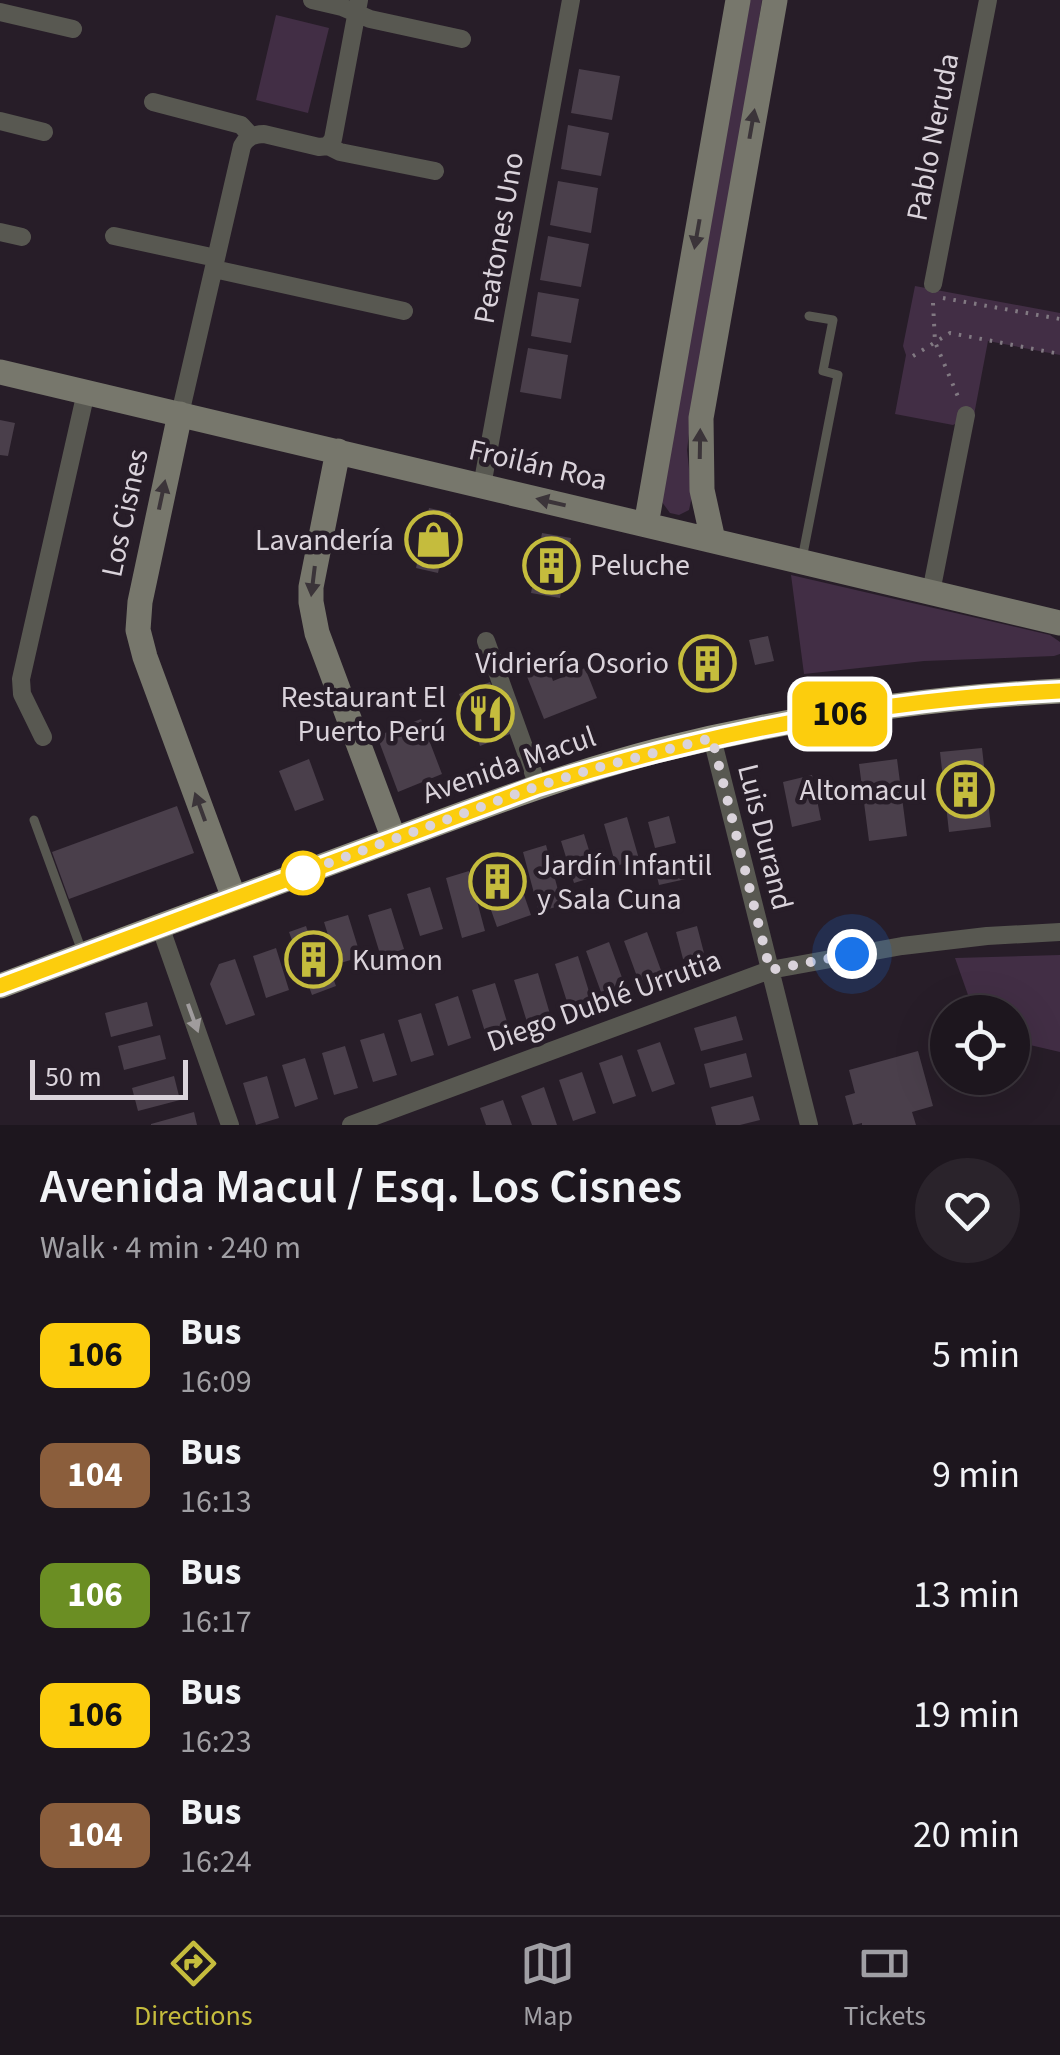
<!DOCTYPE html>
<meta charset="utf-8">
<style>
body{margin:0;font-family:"Source Sans 3",sans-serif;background:#2a232b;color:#f1f3f6;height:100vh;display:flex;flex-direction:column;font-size:38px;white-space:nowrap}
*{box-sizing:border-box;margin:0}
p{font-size:32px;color:#a09fa4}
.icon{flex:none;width:55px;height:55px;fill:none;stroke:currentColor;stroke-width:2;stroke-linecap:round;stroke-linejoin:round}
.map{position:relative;height:1125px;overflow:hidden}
.side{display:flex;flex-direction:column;background:#1d161e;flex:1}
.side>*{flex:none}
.badge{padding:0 20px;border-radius:15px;font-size:35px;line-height:65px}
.controls{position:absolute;left:930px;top:995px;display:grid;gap:20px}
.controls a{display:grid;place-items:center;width:100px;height:100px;border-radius:50%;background:#1d161e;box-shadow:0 10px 40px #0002,0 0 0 2px #3b353c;font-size:50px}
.scale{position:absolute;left:30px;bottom:25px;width:158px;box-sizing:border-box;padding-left:10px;border:5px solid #dad3db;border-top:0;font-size:28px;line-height:35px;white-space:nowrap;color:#dad3db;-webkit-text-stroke:8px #271d28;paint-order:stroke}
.you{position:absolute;width:50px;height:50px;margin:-25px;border:8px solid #fff;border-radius:50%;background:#1a73e8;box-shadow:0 0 0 15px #1a73e833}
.map>.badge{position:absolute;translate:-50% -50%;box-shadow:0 0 0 5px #fff}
.round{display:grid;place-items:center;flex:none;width:105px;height:105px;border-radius:52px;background:#2a232b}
.headline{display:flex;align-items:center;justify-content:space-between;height:170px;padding:0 40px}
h1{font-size:48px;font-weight:600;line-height:75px}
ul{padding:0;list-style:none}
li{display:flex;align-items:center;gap:30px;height:120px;padding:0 40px}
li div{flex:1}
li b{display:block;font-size:38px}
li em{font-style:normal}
li .badge{min-width:110px;font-weight:700;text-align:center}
.dock{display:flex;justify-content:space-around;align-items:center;height:140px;border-top:2px solid #3b353c;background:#1d161e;font-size:28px;color:#a09fa4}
.dock a{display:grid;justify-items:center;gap:5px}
.dock .current{color:#c5bc3d}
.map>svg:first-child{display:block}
</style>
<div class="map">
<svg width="1060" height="1125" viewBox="0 0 1060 1125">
<rect width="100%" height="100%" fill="#271d28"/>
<path fill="#422e45" d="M 750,0 L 762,0 L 727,218 L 693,401 L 687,450 L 692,496 L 689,510 L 679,515 L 670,513 L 659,498 Z
M 276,15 L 329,28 L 308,113 L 256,100 Z
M 915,286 L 1060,313 L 1060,355 L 988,341 L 974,415 L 953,425 L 895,414 L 906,355 L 903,346 Z
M 791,575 L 1050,635 L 1060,642 L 1060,654 L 1054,656 L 924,661 L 804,674 Z
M 1060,955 L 1060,1052 L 1013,1041 L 1012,1012 L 974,1012 L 955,958 Z"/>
<path fill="#4a3f4b" d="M 579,69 L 620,76 L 612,120 L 571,113 Z
M 568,125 L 609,133 L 601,176 L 561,169 Z
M 558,181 L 598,188 L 591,233 L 550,225 Z
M 548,236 L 589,244 L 581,287 L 540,280 Z
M 538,292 L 579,299 L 571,343 L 531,336 Z
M 528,348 L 568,355 L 561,399 L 520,392 Z
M 0,420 L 15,423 L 8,456 L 0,455 Z
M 429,508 L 451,513 L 438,573 L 416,568 Z
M 542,533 L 571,538 L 560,598 L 531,593 Z
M 768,636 L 774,661 L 755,665 L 749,640 Z
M 715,637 L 726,683 L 700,690 L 689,642 Z
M 548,666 L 553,681 L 585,668 L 597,698 L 544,719 L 526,674 Z
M 490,682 L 510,734 L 480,746 L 459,694 Z
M 421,719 L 442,774 L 398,792 L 377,736 Z
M 982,748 L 991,827 L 949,832 L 940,752 Z
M 309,759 L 324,800 L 295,811 L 279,771 Z
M 897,759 L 907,836 L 869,841 L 859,764 Z
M 812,775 L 821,820 L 792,827 L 783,782 Z
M 177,806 L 194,853 L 69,899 L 52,852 Z
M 669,816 L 676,843 L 655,848 L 648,822 Z
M 627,817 L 639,859 L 616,866 L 604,824 Z
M 584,834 L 597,876 L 574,883 L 561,841 Z
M 546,845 L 562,905 L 539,912 L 523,852 Z
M 510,855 L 531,915 L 497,927 L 486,896 L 482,898 L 471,868 Z
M 681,858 L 686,879 L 659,885 L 654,864 Z
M 469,871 L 485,931 L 462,938 L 446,878 Z
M 430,887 L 443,929 L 420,936 L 407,894 Z
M 391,908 L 404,949 L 381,957 L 368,915 Z
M 348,915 L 361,957 L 337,964 L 324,922 Z
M 306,926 L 309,935 L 316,932 L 336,986 L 312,995 L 289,932 Z
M 697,926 L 704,953 L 683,959 L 676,932 Z
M 647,932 L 662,973 L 639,982 L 624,941 Z
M 609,942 L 624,983 L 601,992 L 586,951 Z
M 276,948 L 289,990 L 266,998 L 253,956 Z
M 578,956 L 591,998 L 568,1005 L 555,964 Z
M 235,959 L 255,1015 L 226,1025 L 210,984 L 219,964 Z
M 538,973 L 550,1014 L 527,1022 L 514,980 Z
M 495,983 L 508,1025 L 485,1032 L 472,990 Z
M 458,996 L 471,1038 L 448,1046 L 435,1004 Z
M 147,1002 L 153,1026 L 111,1037 L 105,1013 Z
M 421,1013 L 434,1055 L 411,1062 L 398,1020 Z
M 736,1016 L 743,1040 L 701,1051 L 694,1028 Z
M 384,1033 L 397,1075 L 373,1082 L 360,1040 Z
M 160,1035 L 166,1059 L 124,1070 L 118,1046 Z
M 660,1042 L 675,1084 L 652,1092 L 637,1050 Z
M 345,1046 L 358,1088 L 334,1095 L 322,1053 Z
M 918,1051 L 933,1106 L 912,1112 L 916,1125 L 862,1125 L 862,1123 L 853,1125 L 845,1096 L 855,1093 L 849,1070 Z
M 746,1053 L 752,1077 L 710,1088 L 704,1064 Z
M 622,1055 L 636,1096 L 613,1104 L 599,1063 Z
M 305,1058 L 318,1099 L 295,1107 L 282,1065 Z
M 582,1072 L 596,1113 L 573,1121 L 559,1080 Z
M 174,1076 L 180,1100 L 138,1111 L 132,1088 Z
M 267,1076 L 279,1118 L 256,1125 L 243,1083 Z
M 544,1087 L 557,1125 L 532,1125 L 521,1096 Z
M 753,1096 L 760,1120 L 740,1125 L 716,1125 L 711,1107 Z
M 503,1100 L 512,1125 L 486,1125 L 480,1108 Z
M 194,1112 L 197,1125 L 151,1125 L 151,1124 Z"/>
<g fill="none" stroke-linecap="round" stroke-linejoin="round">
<path stroke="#817982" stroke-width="4" stroke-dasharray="2.5 8" stroke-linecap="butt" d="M 943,298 L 1060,319
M 933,303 L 935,342 L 959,399
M 913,356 L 950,333 L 1060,354"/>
<path stroke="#585851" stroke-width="9" d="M 802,559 L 838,375 L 823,371 L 833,320 L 809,316
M 34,820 L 83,954"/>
<path stroke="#585851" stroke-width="18" d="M 312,0 L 342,7 L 370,19 L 462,39
M 0,12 L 73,29
M 153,102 L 241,125 L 251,136
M 0,121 L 44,132
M 328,146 L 333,139 L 359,0
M 0,232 L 22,237
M 114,236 L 216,258
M 214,269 L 404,311
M 933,284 L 988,0
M 180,414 L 242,146 C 247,137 254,134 264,134 L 319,147 L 328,146 L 340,152 L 435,171
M 482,486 L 571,0
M 931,592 L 966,415
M 486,641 L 538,786
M 43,737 L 22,694 L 21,679 L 86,392
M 712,738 L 809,1125
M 160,926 L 230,1125
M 351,1125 L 770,970 L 902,946 L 987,936 L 1060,932"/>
<path stroke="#77776c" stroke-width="25" d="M 0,372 L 1060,623
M 180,414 L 140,602 L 138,630 L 145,657 L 234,898
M 338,451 L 311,587 L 311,602 L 317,633 L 394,839
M 646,525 L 738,0
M 713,540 L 702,490 L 701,418 L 775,0"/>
<path stroke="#8f8f80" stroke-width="25" d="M 0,986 C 125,939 251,892 376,846 C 469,812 560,776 656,751 C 788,718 924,698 1060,691"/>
</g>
<defs><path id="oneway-solid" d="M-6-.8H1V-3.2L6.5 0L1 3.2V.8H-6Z" transform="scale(2.5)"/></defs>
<g fill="#3b3439">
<use href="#oneway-solid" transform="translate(752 124) rotate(-80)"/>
<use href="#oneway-solid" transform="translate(697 234) rotate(100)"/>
<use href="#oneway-solid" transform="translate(700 444) rotate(-89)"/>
<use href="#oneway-solid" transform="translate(162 495) rotate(-78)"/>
<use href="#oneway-solid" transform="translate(551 502) rotate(-167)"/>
<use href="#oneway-solid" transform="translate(313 581) rotate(97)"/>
<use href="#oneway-solid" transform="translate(200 807) rotate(-110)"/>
</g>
<use fill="#a09c9d" href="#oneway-solid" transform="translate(193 1018) rotate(70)"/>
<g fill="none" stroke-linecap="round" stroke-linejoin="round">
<defs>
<path id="line" d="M 0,986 L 538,786 C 707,733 882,699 1060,691"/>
</defs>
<use href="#line" stroke="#fff" stroke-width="22"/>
<use href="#line" stroke="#fccd0d" stroke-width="15"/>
<path stroke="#dad3db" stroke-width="10" stroke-dasharray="0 18" d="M 303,873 L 299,874 L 538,786 L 596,768 L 712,738 L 770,970 L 852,954"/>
</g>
<defs>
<symbol id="shop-ring" viewBox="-11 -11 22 22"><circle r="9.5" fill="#271d28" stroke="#c5bc3d" stroke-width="1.5"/><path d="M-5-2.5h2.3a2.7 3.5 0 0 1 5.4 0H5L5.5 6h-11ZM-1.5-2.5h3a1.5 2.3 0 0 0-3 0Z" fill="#c5bc3d"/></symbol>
<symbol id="building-ring" viewBox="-11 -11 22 22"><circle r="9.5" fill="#271d28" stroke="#c5bc3d" stroke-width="1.5"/><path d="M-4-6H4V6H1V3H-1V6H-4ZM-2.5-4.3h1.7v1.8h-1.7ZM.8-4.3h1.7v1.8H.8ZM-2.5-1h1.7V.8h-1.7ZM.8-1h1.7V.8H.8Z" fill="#c5bc3d"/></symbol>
<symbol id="restaurant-ring" viewBox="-11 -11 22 22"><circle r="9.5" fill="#271d28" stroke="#c5bc3d" stroke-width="1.5"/><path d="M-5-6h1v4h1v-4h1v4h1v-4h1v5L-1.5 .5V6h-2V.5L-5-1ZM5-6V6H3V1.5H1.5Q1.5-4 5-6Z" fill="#c5bc3d"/></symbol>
</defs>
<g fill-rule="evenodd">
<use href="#shop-ring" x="402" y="508" width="63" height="63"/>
<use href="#building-ring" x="520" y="534" width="63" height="63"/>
<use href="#building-ring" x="676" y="632" width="63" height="63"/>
<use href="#restaurant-ring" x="454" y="682" width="63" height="63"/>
<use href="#building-ring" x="934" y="758" width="63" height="63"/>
<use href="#building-ring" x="466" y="850" width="63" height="63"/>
<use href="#building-ring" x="282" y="928" width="63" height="63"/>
</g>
<circle fill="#fff" stroke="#fccd0d" stroke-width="5" cx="303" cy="873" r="20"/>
<g text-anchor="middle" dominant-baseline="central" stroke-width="9" stroke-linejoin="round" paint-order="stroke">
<g font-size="30" fill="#dad3db" stroke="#271d28">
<text transform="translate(933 137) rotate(-79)">Pablo Neruda</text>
<text transform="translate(499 238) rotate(-80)">Peatones Uno</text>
<text transform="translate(538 465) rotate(13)">Froilán Roa</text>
<text transform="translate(125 513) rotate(-78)">Los Cisnes</text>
<text transform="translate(509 765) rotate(-19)">Avenida Macul</text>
<text transform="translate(765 837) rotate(76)">Luis Durand</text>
<text transform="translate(604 1001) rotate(-20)">Diego Dublé Urrutia</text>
</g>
<g font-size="30" fill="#dad3db" stroke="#271d28" text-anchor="end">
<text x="394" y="540">Lavandería</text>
<text x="590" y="565" text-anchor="start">Peluche</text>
<text x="669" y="663">Vidriería Osorio</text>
<text x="446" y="697">Restaurant El<tspan x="446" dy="34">Puerto Perú</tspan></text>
<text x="927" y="790">Altomacul</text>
<text x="537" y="865" text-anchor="start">Jardín Infantil<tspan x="537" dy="34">y Sala Cuna</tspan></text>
<text x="352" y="960" text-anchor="start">Kumon</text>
</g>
</g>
</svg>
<div class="controls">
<a><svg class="icon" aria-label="locate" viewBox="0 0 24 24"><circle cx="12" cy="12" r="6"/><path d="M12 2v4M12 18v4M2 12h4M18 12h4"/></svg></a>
</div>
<div class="scale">50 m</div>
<div class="you" style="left:852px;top:954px"></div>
<b class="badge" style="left:840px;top:714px;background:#fccd0d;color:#111">106</b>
</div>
<section class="side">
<div class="headline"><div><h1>Avenida Macul / Esq. Los Cisnes</h1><p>Walk · 4 min · 240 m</p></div><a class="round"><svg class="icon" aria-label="heart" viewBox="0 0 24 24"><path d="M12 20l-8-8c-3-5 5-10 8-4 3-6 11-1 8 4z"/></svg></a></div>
<ul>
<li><span class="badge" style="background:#fccd0d;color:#111">106</span><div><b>Bus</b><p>16:09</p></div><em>5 min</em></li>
<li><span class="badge" style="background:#8b5e3c;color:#fff">104</span><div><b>Bus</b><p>16:13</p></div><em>9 min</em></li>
<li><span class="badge" style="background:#6b8e23;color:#fff">106</span><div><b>Bus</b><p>16:17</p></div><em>13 min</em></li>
<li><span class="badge" style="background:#fccd0d;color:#111">106</span><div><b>Bus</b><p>16:23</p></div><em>19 min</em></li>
<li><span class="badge" style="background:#8b5e3c;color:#fff">104</span><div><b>Bus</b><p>16:24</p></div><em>20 min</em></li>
</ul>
</section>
<nav class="dock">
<a class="current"><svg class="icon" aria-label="directions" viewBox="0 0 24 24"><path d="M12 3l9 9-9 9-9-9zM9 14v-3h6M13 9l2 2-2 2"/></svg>Directions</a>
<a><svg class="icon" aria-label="map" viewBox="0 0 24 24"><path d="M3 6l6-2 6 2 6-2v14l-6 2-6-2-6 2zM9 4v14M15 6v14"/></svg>Map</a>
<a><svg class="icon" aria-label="tickets" viewBox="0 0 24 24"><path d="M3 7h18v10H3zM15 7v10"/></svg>Tickets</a>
</nav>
